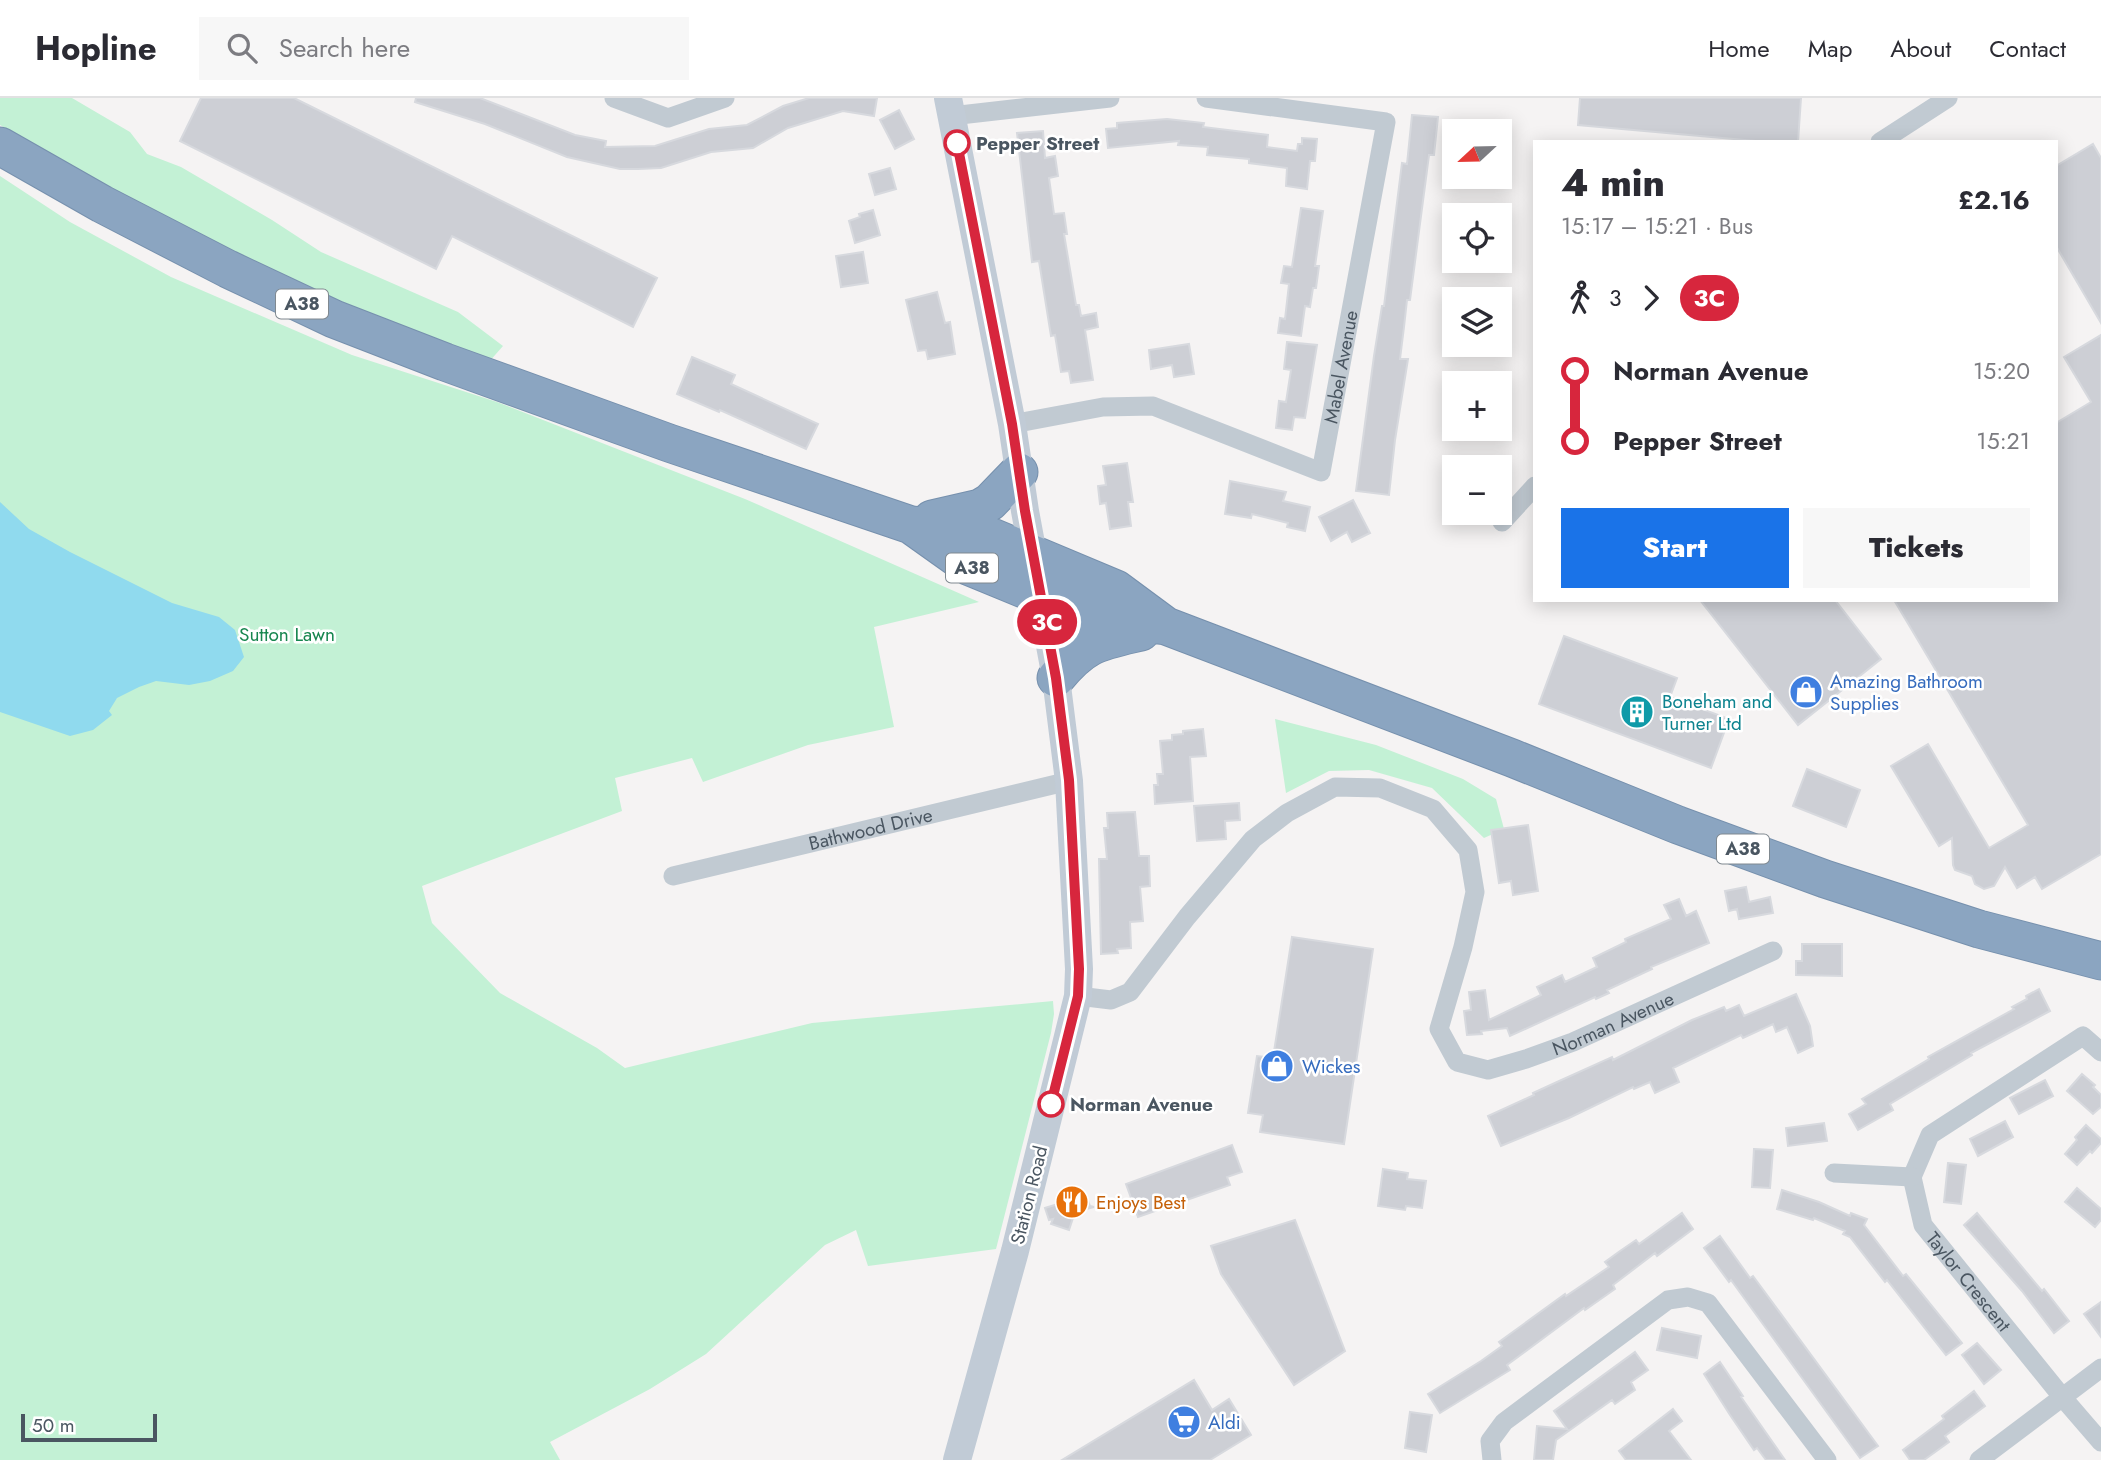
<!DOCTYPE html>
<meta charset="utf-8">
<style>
body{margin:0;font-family:Jost,sans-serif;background:#f7f7f7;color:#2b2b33;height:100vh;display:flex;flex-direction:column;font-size:26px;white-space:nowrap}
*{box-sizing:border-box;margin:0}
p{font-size:23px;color:#7c7c81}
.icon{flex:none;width:38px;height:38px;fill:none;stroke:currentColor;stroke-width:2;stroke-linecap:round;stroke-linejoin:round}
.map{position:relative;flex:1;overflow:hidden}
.details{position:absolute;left:1533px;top:42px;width:525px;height:462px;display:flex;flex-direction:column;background:#fff;border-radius:0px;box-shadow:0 4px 18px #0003}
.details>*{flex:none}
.badge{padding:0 14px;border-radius:23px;font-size:24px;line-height:46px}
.needle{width:46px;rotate:248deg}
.buttons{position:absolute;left:1442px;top:21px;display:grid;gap:14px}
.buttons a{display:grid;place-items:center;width:70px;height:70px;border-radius:0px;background:#fff;box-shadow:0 4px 18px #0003;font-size:35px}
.scale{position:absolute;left:21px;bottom:18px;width:136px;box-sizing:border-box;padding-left:7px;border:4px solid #4a5661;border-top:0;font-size:19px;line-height:24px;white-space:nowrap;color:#4a5661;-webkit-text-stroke:5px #fff;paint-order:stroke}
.map>.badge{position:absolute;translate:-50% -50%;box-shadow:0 0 0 4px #fff}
.legs{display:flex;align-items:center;gap:10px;height:77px;padding:0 28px;font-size:23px}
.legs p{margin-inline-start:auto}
.summary{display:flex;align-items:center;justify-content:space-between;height:119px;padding:0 28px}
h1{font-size:38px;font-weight:800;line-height:52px}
.button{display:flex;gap:14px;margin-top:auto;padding:14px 28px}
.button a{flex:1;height:80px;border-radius:0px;background:#1a73e8;color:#fff;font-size:28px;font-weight:800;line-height:80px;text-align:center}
.button a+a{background:#f7f7f7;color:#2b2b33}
ul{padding:0 28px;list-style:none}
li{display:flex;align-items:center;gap:24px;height:70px;font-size:26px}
li i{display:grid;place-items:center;width:10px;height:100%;margin:0 9px;background:currentColor}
li i::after{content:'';width:18px;height:18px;margin:-9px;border:5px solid;border-radius:50%;background:#fff}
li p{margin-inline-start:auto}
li:first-child i{background:linear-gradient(#0000 50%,currentColor 0)}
li:last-child i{background:linear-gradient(currentColor 50%,#0000 0)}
header{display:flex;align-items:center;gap:42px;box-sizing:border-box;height:98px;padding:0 35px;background:#fff;border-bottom:2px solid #e1e1e2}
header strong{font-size:33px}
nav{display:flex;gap:38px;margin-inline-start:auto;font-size:24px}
.search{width:490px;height:63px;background:#f7f7f7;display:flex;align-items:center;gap:18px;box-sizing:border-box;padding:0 24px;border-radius:0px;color:#7c7c81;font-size:26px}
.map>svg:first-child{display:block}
</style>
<header>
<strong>Hopline</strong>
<div class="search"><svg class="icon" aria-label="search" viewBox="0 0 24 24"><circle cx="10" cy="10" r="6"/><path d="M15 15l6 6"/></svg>Search here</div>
<nav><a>Home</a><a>Map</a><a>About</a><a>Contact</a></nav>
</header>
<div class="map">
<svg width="2101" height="1362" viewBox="0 0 2101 1362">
<rect width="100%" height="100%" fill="#f5f3f3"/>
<path fill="#c3f1d5" d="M 0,0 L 72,0 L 130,34 L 147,56 L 181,69 L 272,122 L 321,154 L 458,214 L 503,248 L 488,265 L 280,183 L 98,84 L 0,27 Z
M 0,78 L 70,124 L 171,179 L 352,257 L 497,304 L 745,401 L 979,504 L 874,529 L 894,629 L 808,647 L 703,684 L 692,660 L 615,680 L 622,713 L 422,788 L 432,825 L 500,895 L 597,950 L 625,970 L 812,925 L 1053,903 L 1054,916 L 1051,935 L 996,1151 L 868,1168 L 856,1132 L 825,1147 L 706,1256 L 650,1291 L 550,1344 L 560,1362 L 0,1362 Z
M 1275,621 L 1376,647 L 1463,681 L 1496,701 L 1504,731 L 1484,740 L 1432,690 L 1369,672 L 1329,673 L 1286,695 Z"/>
<path fill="#90daee" d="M 0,404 L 29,431 L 70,454 L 172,505 L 219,519 L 235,532 L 244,559 L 233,573 L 210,583 L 189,587 L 156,583 L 139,589 L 117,600 L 109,613 L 112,617 L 93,632 L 70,638 L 0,614 Z"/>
<path fill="#cdcfd5" stroke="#d7d9de" stroke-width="2" d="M 201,0 L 294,0 L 657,180 L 633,229 L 452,138 L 436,171 L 180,43 Z
M 416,0 L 480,0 L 575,37 L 606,43 L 605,49 L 655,48 L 709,31 L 747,27 L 783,8 L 809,0 L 877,0 L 874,18 L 843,13 L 788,30 L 753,50 L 711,54 L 661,70 L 638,71 L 620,71 L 567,59 L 485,26 L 415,4 Z
M 1580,0 L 1801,0 L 1798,44 L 1767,44 L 1578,27 Z
M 899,12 L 914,41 L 895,51 L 880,22 Z
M 1412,17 L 1438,19 L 1434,57 L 1429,57 L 1410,202 L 1407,202 L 1404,229 L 1400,261 L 1408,261 L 1395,342 L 1389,397 L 1356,393 L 1374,258 L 1382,208 L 1384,208 L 1402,65 L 1407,66 Z
M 1167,21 L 1204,25 L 1203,29 L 1268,37 L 1267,49 L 1297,53 L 1298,46 L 1302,46 L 1302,40 L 1317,41 L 1315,63 L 1310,63 L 1307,91 L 1286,88 L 1287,70 L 1249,65 L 1249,61 L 1207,57 L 1208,49 L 1178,47 L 1179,43 L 1108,50 L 1106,31 L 1117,30 L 1117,25 Z
M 1043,33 L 1045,60 L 1055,58 L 1058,78 L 1049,80 L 1054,116 L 1064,115 L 1067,136 L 1064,136 L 1076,207 L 1079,207 L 1081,218 L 1096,215 L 1098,229 L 1085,232 L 1093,282 L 1071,285 L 1069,273 L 1061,274 L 1055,237 L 1051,238 L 1039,163 L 1032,164 L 1017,35 Z
M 2093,46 L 2101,60 L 2101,225 L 2056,148 L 2056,68 Z
M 890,70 L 896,91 L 875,97 L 869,76 Z
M 1301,110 L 1323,113 L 1315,168 L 1319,168 L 1316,190 L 1313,190 L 1310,209 L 1305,208 L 1301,238 L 1278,235 L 1280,220 L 1285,221 L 1289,186 L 1281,185 L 1284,168 L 1292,169 Z
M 873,112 L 880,137 L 855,145 L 849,123 L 860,119 L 859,116 Z
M 863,154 L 868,185 L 841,189 L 836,158 Z
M 937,194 L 945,225 L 950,224 L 955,256 L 928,261 L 926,252 L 918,253 L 906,202 Z
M 2101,237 L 2101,756 L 2042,791 L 2035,779 L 2017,790 L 2005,769 L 1994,788 L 1984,791 L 1975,786 L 1972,778 L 1955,772 L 1953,767 L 1952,740 L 1939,748 L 1891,668 L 1928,646 L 1989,750 L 2028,727 L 1894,502 L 2056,502 L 2056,325 L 2091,304 L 2064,259 Z
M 1287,244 L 1317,247 L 1305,320 L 1294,319 L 1292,332 L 1276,330 L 1279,303 L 1286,304 L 1291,272 L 1284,271 Z
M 1189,246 L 1194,276 L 1174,279 L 1172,267 L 1151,271 L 1149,252 Z
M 692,259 L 735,277 L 731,286 L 818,326 L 806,351 L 720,312 L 719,314 L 677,296 Z
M 1127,365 L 1133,404 L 1128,404 L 1131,428 L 1110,431 L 1106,405 L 1100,406 L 1098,388 L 1106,387 L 1103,368 Z
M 1230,383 L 1286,394 L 1283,403 L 1310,409 L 1305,433 L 1287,429 L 1288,425 L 1252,416 L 1251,420 L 1225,416 Z
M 1353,402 L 1370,435 L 1352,444 L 1347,434 L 1331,443 L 1319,419 Z
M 1700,502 L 1835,502 L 1881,561 L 1798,627 Z
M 1564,538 L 1677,580 L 1670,599 L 1729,621 L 1711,670 L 1539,606 Z
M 1203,631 L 1206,658 L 1190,659 L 1193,703 L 1155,706 L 1154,687 L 1158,687 L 1157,676 L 1163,676 L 1160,643 L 1172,642 L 1172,637 L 1183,636 L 1183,633 Z
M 1807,671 L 1860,692 L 1846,729 L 1793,708 Z
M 1239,705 L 1240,722 L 1225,723 L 1226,741 L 1197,743 L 1194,708 Z
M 1135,714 L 1139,758 L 1149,758 L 1150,788 L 1140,789 L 1143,823 L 1130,824 L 1131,850 L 1117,851 L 1118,855 L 1101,856 L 1099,761 L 1107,761 L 1104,730 L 1108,730 L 1107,715 Z
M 1528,727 L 1538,793 L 1513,797 L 1511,783 L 1499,785 L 1491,732 Z
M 1746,789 L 1749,804 L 1770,799 L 1773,815 L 1739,821 L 1737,811 L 1729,813 L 1725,793 Z
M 1679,801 L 1686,818 L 1696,813 L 1709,845 L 1651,869 L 1652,871 L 1607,892 L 1609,895 L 1596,901 L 1595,899 L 1510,938 L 1507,930 L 1481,933 L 1482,936 L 1467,937 L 1464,913 L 1471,912 L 1469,894 L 1485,892 L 1489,922 L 1541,897 L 1537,889 L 1562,877 L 1565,884 L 1597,869 L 1593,860 L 1626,844 L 1625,841 L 1671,821 L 1664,807 Z
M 1292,839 L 1373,851 L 1344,1046 L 1260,1034 L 1263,1017 L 1248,1015 L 1257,958 L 1273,960 Z
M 1802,846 L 1842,846 L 1842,878 L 1796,877 L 1796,863 L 1802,863 Z
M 2039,891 L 2050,913 L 1971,955 L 1972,957 L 1890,1006 L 1893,1012 L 1858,1032 L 1849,1016 L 1866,1006 L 1862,1001 L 1929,961 L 1928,959 L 2014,911 L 2012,909 L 2027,901 L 2026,898 Z
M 1796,896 L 1810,928 L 1813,948 L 1798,955 L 1787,929 L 1776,934 L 1773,926 L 1743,940 L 1741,937 L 1673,970 L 1679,984 L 1655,995 L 1650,984 L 1634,991 L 1633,989 L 1569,1020 L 1501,1048 L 1488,1018 L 1534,997 L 1533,995 L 1557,984 L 1612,959 L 1613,962 L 1692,922 L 1724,909 L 1726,913 L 1739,907 L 1744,918 Z
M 2082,976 L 2095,987 L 2093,989 L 2101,997 L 2101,1009 L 2093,1016 L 2067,993 Z
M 2045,982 L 2053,998 L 2019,1016 L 2010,1000 Z
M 2005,1023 L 2013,1039 L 1978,1058 L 1970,1041 Z
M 1824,1025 L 1827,1043 L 1788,1048 L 1786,1030 Z
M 2086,1027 L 2101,1041 L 2101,1045 L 2092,1055 L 2090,1053 L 2077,1067 L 2065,1056 L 2077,1042 L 2075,1039 Z
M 1232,1047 L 1242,1074 L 1227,1079 L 1230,1087 L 1138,1119 L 1126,1086 Z
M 1754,1051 L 1773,1052 L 1770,1090 L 1752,1089 Z
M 1948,1065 L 1966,1067 L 1961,1106 L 1944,1104 Z
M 1383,1071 L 1408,1075 L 1407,1081 L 1426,1083 L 1422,1110 L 1406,1108 L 1405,1112 L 1378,1108 Z
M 2077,1090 L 2101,1111 L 2101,1122 L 2095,1129 L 2065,1104 Z
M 1782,1092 L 1819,1104 L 1850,1118 L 1851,1115 L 1867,1121 L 1864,1127 L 1903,1178 L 1906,1176 L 1962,1245 L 1946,1257 L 1887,1182 L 1885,1184 L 1850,1139 L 1843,1136 L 1845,1133 L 1814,1120 L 1813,1122 L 1777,1111 Z
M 1061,1097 L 1072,1101 L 1086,1097 L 1090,1108 L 1094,1109 L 1075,1114 L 1069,1132 L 1051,1126 L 1053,1121 L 1049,1122 L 1045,1110 L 1058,1106 Z
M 1682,1115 L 1693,1131 L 1657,1158 L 1655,1155 L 1613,1187 L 1615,1191 L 1585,1212 L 1584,1210 L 1507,1267 L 1510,1272 L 1440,1315 L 1428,1296 L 1481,1263 L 1502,1248 L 1499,1244 L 1565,1196 L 1566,1198 L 1609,1169 L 1605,1164 L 1620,1153 L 1636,1142 L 1639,1146 Z
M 1977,1115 L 2042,1193 L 2044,1191 L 2069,1223 L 2054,1235 L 2022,1193 L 1964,1127 Z
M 1295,1122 L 1345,1253 L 1294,1287 L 1221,1176 L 1211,1148 Z
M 1720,1138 L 1750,1180 L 1753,1178 L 1878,1348 L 1860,1360 L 1731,1182 L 1729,1184 L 1704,1150 Z
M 2101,1204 L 2101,1239 L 2084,1216 Z
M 1662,1230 L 1701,1238 L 1697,1260 L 1657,1252 Z
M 1977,1245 L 2001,1272 L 1984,1286 L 1962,1257 Z
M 1635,1254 L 1648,1272 L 1631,1284 L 1635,1292 L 1615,1306 L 1612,1302 L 1556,1342 L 1553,1362 L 1534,1362 L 1537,1328 L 1567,1331 L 1554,1313 Z
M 1720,1264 L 1743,1298 L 1741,1299 L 1785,1362 L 1766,1362 L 1757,1350 L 1754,1352 L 1730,1317 L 1704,1276 Z
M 1194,1282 L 1212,1312 L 1229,1301 L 1251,1337 L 1210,1362 L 1062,1362 Z
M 1974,1293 L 1985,1308 L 1945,1338 L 1949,1344 L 1924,1362 L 1910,1362 L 1903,1352 L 1944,1321 L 1942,1318 Z
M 1673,1311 L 1682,1323 L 1669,1333 L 1691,1362 L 1626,1362 L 1619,1353 Z
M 1410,1314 L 1432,1317 L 1426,1354 L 1405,1350 Z"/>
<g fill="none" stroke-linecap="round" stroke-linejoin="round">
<defs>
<path id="highway" d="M 0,48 L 102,106 L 228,171 L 334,221 L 445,264 L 669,345 L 911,427 L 980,434 L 1116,491 L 1166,528
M 932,421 L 980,410 L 990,404 L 1019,374
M 911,427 L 970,469 L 1092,519 L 1166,528 L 1512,660 L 1678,727 L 1825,781 L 1979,831 L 2101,863
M 1056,580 C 1085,545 1098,544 1141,534"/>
</defs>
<use href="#highway" stroke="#7690ad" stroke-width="39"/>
<g stroke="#c1cad2" stroke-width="19">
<path d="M 614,0 L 668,20 L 725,0"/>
<path d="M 951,18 L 1110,0"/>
<path d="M 1880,44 L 1948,0"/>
<path id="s1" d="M 1012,326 L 1103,309 L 1153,308 L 1321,374 L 1386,24 L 1206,0"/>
<path d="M 1502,424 L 1535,388"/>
<path id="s2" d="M 673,778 L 1069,683"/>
<path id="s3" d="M 1078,898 L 1111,902 L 1130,894 L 1187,819 L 1253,741 L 1287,715 L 1335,689 L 1380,690 L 1433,711 L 1468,752 L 1475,794 L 1463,849 L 1439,931 L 1457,964 L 1488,972 L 1526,961 L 1573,944 L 1773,853"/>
<path id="s4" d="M 2101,954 L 2083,938 L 1930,1037 L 1912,1079 L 1923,1127 L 2063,1300 L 2101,1344"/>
<path d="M 1834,1075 L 1912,1079"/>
<path d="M 1492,1362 L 1490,1343 L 1504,1324 L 1668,1202 L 1688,1199 L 1708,1205 L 1827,1362"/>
<path d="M 1979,1362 L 2101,1270"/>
</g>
<path stroke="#c1cbd6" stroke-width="28" d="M 948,0 L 1012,326 L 1025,413 L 1056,580 L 1069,683 L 1079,871 L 1078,898 L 1015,1153 L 957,1362"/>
<use href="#highway" stroke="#8ba5c1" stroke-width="37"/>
</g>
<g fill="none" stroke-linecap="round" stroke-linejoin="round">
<defs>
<path id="line-1" d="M 957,45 L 1012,326 L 1025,413 L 1056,580 L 1069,682 L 1079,871 L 1078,898 L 1051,1006"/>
</defs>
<use href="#line-1" stroke="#fff" stroke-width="16"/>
<use href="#line-1" stroke="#d7263d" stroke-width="10"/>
</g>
<defs>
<symbol id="shop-disc" viewBox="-11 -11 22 22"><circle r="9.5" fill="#3f7fe0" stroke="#fff"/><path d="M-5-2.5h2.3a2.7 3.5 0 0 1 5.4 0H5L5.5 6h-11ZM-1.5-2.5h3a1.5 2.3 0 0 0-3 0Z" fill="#fff"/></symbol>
<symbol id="building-disc" viewBox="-11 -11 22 22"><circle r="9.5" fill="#0f9aa8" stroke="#fff"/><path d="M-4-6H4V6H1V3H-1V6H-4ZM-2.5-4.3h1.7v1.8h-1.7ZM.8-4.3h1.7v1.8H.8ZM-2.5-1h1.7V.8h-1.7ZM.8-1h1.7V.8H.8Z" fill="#fff"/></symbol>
<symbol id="restaurant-disc" viewBox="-11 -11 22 22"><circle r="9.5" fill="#e8710a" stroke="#fff"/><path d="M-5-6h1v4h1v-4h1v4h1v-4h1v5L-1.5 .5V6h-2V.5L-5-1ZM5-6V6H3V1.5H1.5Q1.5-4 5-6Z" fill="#fff"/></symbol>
<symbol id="supermarket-disc" viewBox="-11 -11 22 22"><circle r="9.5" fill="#3f7fe0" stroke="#fff"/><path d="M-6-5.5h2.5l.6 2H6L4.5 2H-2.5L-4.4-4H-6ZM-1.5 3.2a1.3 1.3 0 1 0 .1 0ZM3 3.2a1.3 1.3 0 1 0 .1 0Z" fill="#fff"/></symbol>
</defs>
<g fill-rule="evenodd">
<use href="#shop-disc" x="1787" y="575" width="38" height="38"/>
<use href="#building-disc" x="1618" y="595" width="38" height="38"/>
<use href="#shop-disc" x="1258" y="949" width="38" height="38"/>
<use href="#restaurant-disc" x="1053" y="1085" width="38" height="38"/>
<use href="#supermarket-disc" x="1165" y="1305" width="38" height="38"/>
</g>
<g fill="#fff" stroke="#d7263d" stroke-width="3.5">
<circle cx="957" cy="45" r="12"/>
<circle cx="1051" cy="1006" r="12"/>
</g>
<g text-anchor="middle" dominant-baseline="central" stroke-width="5" stroke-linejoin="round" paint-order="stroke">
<g fill="#fff" stroke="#808990" stroke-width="2">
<rect x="276" y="191.5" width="52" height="29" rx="5"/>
<rect x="946" y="455.5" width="52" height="29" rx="5"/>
<rect x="1717" y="736.5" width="52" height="29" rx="5"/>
</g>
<g font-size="18" font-weight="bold" fill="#4a5661">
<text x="302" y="206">A38</text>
<text x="972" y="470">A38</text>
<text x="1743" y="751">A38</text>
</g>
<g font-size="19" font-weight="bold" fill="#4a5661" stroke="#fff" text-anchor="start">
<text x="976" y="45">Pepper Street</text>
<text x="1070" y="1006">Norman Avenue</text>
</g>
<g font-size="19" fill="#4a5661" stroke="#fff">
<text stroke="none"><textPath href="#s1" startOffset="430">Mabel Avenue</textPath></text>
<text stroke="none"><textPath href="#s2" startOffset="203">Bathwood Drive</textPath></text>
<text stroke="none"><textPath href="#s3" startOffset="891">Norman Avenue</textPath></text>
<text transform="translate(1029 1097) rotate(-76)">Station Road</text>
<text stroke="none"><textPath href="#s4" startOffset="374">Taylor Crescent</textPath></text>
</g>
<g font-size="19" fill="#17864f" stroke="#fff">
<text x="287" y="536">Sutton Lawn</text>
</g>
<g font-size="19" fill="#366cbe" stroke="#fff" text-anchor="start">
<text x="1830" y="583">Amazing Bathroom<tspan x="1830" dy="22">Supplies</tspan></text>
<text x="1302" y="968">Wickes</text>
<text x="1208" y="1324">Aldi</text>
</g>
<g font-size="19" fill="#0d838f" stroke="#fff" text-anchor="start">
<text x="1662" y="603">Boneham and<tspan x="1662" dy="22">Turner Ltd</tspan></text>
</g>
<g font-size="19" fill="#c56008" stroke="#fff" text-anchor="start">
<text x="1096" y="1104">Enjoys Best</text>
</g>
</g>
</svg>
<div class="buttons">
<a><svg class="needle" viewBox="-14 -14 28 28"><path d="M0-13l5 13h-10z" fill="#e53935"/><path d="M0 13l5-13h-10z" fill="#7c7c81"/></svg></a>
<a><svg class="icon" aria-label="locate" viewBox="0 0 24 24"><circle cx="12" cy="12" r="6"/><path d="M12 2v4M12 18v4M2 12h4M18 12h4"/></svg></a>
<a><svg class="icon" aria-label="layers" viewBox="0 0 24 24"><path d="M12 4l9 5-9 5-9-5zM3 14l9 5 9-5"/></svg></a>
<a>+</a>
<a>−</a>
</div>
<div class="scale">50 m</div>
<b class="badge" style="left:1047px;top:524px;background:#d7263d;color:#fff">3C</b>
<section class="details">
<div class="summary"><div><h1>4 min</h1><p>15:17 – 15:21 · Bus</p></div><b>£2.16</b></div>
<div class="legs"><svg class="icon" aria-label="walk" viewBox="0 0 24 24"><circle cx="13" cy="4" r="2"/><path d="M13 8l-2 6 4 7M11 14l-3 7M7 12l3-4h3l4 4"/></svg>3<svg class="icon" aria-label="forward" viewBox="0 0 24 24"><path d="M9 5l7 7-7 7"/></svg><b class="badge" style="background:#d7263d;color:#fff">3C</b></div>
<ul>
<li><i style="color:#d7263d"></i><b>Norman Avenue</b><p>15:20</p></li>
<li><i style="color:#d7263d"></i><b>Pepper Street</b><p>15:21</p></li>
</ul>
<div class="button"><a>Start</a><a>Tickets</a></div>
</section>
</div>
